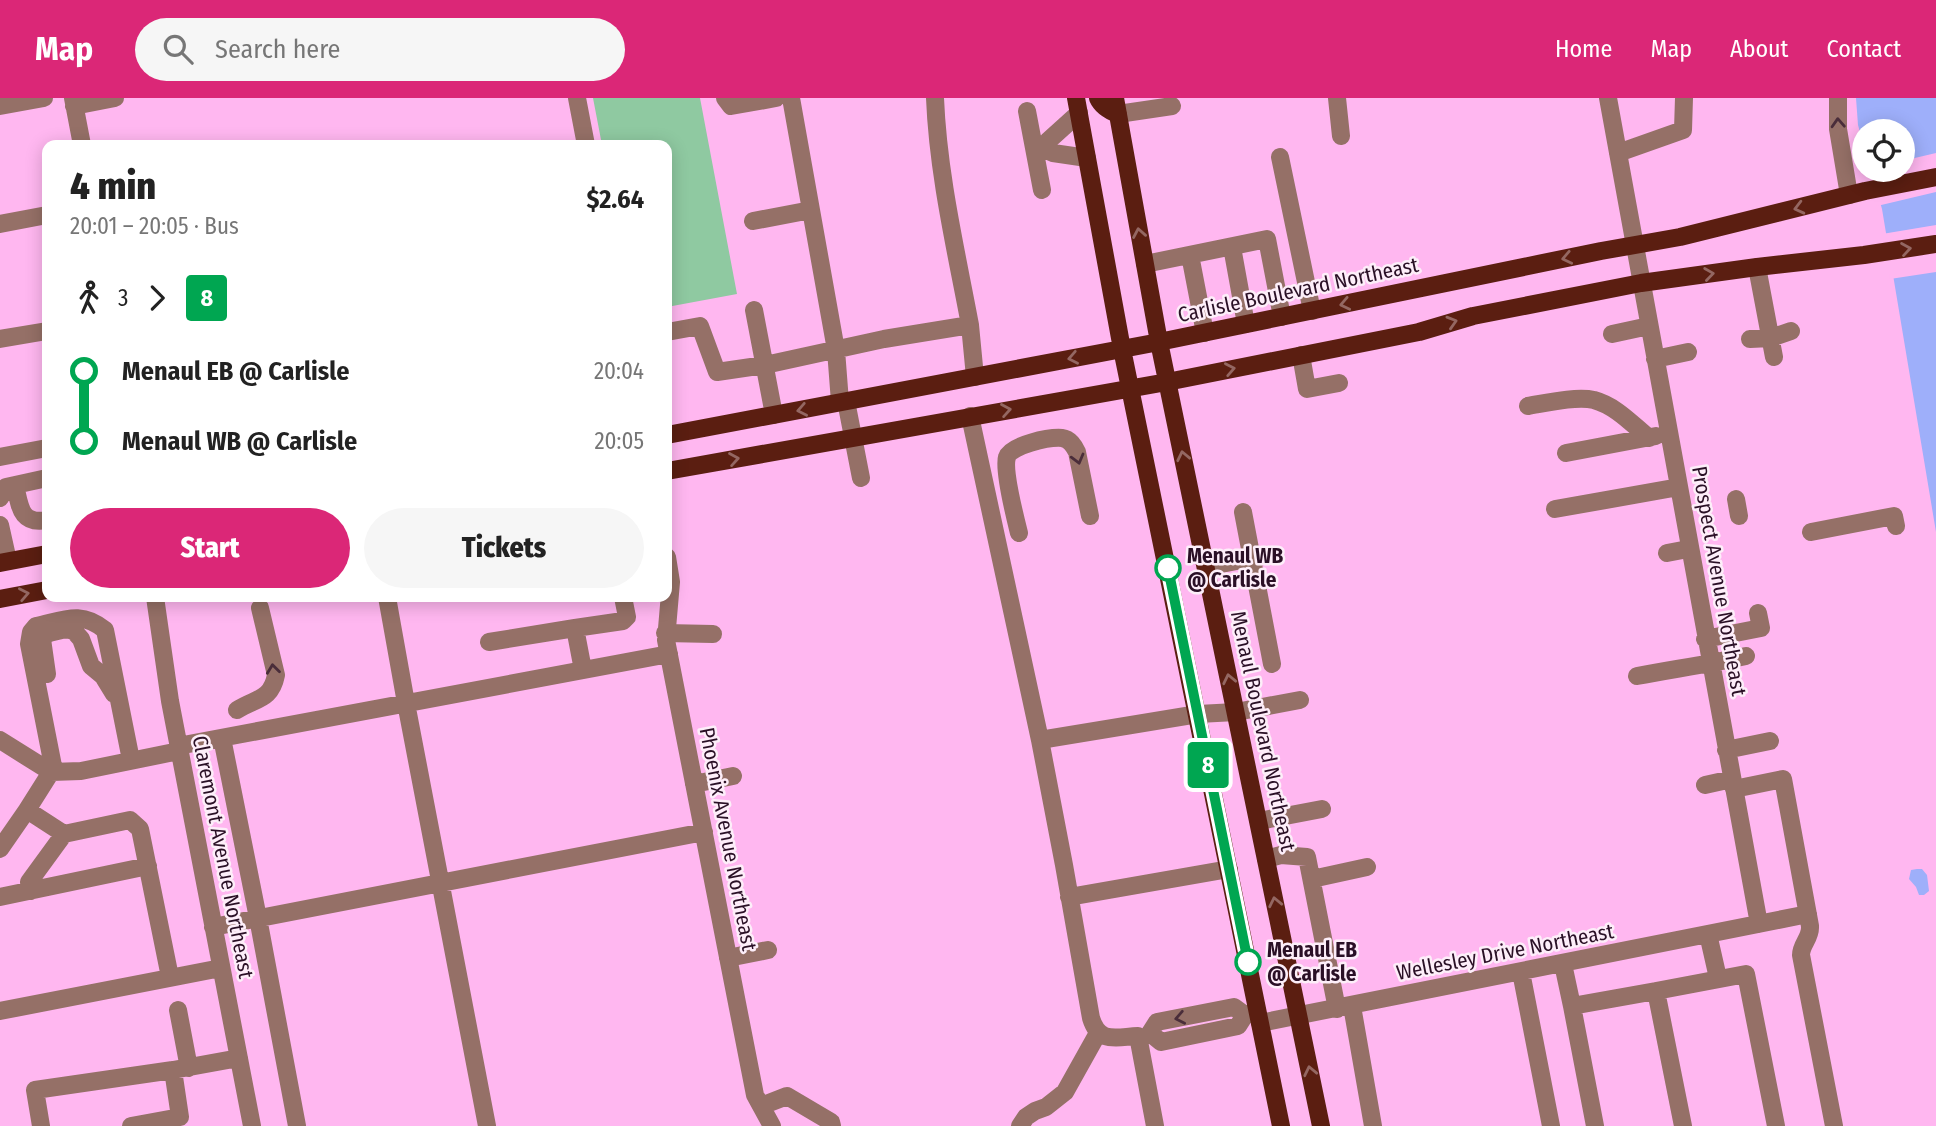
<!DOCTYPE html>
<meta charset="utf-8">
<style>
body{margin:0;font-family:"Fira Sans Condensed",sans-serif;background:#f6f6f6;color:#222;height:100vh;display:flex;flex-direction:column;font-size:26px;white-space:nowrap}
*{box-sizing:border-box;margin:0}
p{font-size:23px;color:#767676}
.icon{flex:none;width:38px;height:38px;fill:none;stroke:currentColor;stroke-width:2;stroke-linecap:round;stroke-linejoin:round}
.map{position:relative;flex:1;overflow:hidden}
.panel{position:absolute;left:42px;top:42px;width:630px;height:462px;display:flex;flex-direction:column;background:#fff;border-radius:14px;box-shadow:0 4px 18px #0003}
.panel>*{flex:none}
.badge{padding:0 14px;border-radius:5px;font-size:24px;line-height:46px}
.tools{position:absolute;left:1852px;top:21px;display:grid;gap:14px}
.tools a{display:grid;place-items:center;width:63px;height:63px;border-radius:50%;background:#fff;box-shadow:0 4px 18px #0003;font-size:35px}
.map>.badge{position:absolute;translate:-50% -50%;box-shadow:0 0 0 4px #fff}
.legs{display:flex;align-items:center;gap:10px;height:77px;padding:0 28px;font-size:23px}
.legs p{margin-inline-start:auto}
.head{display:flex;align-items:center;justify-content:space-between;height:119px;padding:0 28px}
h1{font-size:38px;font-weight:800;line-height:52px}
.primary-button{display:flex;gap:14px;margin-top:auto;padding:14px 28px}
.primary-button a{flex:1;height:80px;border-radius:42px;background:#db2777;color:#fff;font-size:28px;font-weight:800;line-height:80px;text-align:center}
.primary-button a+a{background:#f6f6f6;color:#222}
ul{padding:0 28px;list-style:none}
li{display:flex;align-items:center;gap:24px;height:70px;font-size:26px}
li i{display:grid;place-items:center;width:10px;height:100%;margin:0 9px;background:currentColor}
li i::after{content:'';width:18px;height:18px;margin:-9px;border:5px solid;border-radius:50%;background:#fff}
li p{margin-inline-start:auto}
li:first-child i{background:linear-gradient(#0000 50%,currentColor 0)}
li:last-child i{background:linear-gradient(currentColor 50%,#0000 0)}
header{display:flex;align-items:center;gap:42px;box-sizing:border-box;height:98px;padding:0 35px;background:#db2777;color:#fff}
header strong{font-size:33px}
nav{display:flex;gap:38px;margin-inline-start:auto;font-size:24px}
.search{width:490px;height:63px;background:#f6f6f6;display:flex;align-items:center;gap:18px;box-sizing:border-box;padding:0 24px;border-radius:38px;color:#767676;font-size:26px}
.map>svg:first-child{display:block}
</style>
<header>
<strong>Map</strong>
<div class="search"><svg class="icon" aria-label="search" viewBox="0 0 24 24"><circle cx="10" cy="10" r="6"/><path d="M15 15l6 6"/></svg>Search here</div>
<nav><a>Home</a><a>Map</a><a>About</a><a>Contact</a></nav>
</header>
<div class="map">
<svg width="1936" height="1028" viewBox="0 0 1936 1028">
<rect width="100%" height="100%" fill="#ffb7f0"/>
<path fill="#8fc9a1" d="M 593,0 L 700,0 L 737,196 L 667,209 L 667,47 L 602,47 Z"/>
<path fill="#9eaffa" d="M 1856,0 L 1936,0 L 1936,434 L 1882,111 L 1871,72 L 1902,72 L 1902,33 L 1864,33 L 1864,48 L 1858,27 Z
M 1917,771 L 1922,771 L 1927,777 L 1929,793 L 1924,797 L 1919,797 L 1916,789 L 1909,781 L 1911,772 Z"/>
<path fill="#ffb7f0" d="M 1936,55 L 1936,94 L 1877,108 L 1867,72 L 1902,72 L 1902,63 Z
M 1936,127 L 1936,174 L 1890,181 L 1882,136 Z"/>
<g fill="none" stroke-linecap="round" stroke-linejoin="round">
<path stroke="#957067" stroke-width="18" d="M 73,0 L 82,47
M 577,0 L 586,47
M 725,0 L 731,8 L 776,0
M 791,0 L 811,112
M 935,0 C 938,76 956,152 970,227
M 1337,0 L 1341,38
M 1608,0 C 1656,276 1708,551 1759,826
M 1838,0 L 1838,31 L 1849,97
M 0,8 L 44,0
M 74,8 L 115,0
M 1027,13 L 1042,92
M 1079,15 L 1048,43 L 1046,52 L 1053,55 L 1087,60
M 1118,16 L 1172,8
M 1618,55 L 1683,32 L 1684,0
M 1280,59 L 1312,213
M 753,123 L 811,112 L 836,252 L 840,304
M 0,126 L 47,117
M 1232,149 L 1246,226
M 1190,157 L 1205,235
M 1145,166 L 1267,141 L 1282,219
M 1757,169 L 1774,259
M 754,212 L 774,317
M 667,234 L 700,228 L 717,274 L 765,267 L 884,241 L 970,227 L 975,279
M 1612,236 L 1649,228
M 0,241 L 47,233
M 1750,241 L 1771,240 L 1791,233
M 1301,257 L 1307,291 L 1339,285
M 1655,261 L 1688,254
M 846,303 L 861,380
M 1528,308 C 1546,305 1576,298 1594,302 C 1616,308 1632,326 1649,340
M 970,318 L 1040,642 L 1064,767 L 1091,920 C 1099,946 1115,939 1138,938 L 1155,1028
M 1566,355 L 1656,338
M 0,359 L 47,350
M 15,387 C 20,408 20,427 47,422
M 0,400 L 6,389 L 47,380
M 1736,401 L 1739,418
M 1555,411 L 1679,389
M 1243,414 L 1272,566
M 0,427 L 8,463
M 1811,434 L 1894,418 L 1896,428
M 1019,435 C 1015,419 1003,372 1007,359 C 1011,347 1049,339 1062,340 C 1070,341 1074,348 1077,354 L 1090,418
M 1667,455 L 1688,451
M 667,459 L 671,484 L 666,542 L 755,997 L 772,1028
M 1206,469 L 1252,460
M 155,499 L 170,603 L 252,1028
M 387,499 L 406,605 L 487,1028
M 665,535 L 713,536
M 1705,541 L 1761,530 L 1758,515
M 489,544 L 575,530
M 583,572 L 575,530 L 623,523 L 627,519 L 623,499
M 47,576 L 42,541 L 49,535 L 66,531 L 74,533 L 81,541 L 91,568 L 103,578 L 114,596
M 1637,578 C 1674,571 1710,566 1746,558
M 237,612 C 255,600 271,603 276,577 L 260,510
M 222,640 L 258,820 L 297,1028
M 0,642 L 51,674 L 81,673 L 179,653
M 1040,642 L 1198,616 L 1236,614 L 1300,602
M 178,648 L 669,556
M 1726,652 L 1770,643
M 54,673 L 29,546 L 31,534 L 36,528 C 64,522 81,512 105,532 L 131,662
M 694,686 L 733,678
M 1705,687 L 1732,681
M 1734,691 L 1783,681 L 1810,828 C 1811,840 1801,846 1801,857 L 1834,1028
M 27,712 L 51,674
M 1259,723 L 1322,711
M 0,751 L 27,712 L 64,736 L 130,722 L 140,731 L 170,879
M 1266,761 L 1281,757 L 1307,759 L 1337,911
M 1312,781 L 1367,769
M 31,793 L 29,784 L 64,736
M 0,799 L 148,768
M 1069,799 L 1229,771
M 213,829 L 704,734
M 1708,836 L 1718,880
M 728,860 L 768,852
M 1563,866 L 1572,908
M 1521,874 L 1551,1028
M 1352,908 L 1373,1028
M 178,912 L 189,970
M 0,913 L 221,870
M 1245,917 L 1234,909 L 1157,924 L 1150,935 L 1161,944 L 1238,928 L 1245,917 L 1257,914
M 1260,925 L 1808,816
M 761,1008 L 787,998 L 831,1024 L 832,1028
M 41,1028 L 35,992 L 173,972 L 239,960
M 131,1028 L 180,1019 L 173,972
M 1020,1028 L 1026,1019 L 1035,1013 L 1046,1009 L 1065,994 L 1098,935
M 1595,1028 L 1572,908 L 1656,893
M 1683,1028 L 1656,893 L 1746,876 L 1776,1028"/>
<path stroke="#5b1e11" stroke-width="18" d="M 1076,0 L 1122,251 L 1281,1028
M 1098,0 C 1102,9 1110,13 1118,16
M 1115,0 L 1159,244 L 1321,1028
M 667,337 L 1159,244 L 1601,153 L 1680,139 L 1865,93 L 1936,79
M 667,373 L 1167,284 L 1419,234 L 1473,218 L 1641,185 L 1757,169 L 1864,157 L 1936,146
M 0,465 L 47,456
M 0,501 L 47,492"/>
</g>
<defs><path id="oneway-chevron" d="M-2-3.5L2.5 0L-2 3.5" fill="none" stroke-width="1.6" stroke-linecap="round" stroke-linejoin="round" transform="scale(1.75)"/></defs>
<g stroke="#4a2d3a">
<use href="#oneway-chevron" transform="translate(1838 25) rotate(-93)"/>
<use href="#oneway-chevron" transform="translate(1078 361) rotate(75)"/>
<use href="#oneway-chevron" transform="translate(273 571) rotate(-97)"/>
<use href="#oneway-chevron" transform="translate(1180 920) rotate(169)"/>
</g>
<g stroke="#946762">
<use href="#oneway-chevron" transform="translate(1799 110) rotate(166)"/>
<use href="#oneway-chevron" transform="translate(1139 135) rotate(-100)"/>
<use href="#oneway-chevron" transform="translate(1906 151) rotate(-9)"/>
<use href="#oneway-chevron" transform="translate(1567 160) rotate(168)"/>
<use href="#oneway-chevron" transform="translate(1709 176) rotate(-8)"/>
<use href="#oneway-chevron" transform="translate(1345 206) rotate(168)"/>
<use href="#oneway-chevron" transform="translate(1452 224) rotate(-17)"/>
<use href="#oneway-chevron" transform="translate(1073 260) rotate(169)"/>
<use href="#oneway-chevron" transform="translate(1230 271) rotate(-11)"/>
<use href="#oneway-chevron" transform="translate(802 312) rotate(169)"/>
<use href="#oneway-chevron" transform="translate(1006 312) rotate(-10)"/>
<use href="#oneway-chevron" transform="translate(1183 358) rotate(-102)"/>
<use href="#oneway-chevron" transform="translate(734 361) rotate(-10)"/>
<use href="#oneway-chevron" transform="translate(24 496) rotate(-11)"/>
<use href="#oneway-chevron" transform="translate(1229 581) rotate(-102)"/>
<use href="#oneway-chevron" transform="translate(1275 804) rotate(-102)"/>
<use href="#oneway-chevron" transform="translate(1310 973) rotate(-102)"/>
</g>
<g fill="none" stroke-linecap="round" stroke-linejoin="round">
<defs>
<path id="line-1" d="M 1168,470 L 1248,864"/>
</defs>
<use href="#line-1" stroke="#fff" stroke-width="16"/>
<use href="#line-1" stroke="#00a651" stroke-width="10"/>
</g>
<g fill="#fff" stroke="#00a651" stroke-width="3.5">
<circle cx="1168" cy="470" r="12"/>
<circle cx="1248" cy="864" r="12"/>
</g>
<g text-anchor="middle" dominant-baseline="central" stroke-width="5" stroke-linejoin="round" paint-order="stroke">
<g font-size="21" fill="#2a1026" stroke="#fdeef9">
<text transform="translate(1298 192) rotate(-12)">Carlisle Boulevard Northeast</text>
<text transform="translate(1719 483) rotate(80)">Prospect Avenue Northeast</text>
<text transform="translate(1263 633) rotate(78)">Menaul Boulevard Northeast</text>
<text transform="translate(728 741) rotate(79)">Phoenix Avenue Northeast</text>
<text transform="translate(223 759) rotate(79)">Claremont Avenue Northeast</text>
<text transform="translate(1505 854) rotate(-11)">Wellesley Drive Northeast</text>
</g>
<g font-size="21" font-weight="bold" fill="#2a1026" stroke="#fdeef9" text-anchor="start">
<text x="1187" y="458">Menaul WB<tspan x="1187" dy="24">@ Carlisle</tspan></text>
<text x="1267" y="852">Menaul EB<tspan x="1267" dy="24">@ Carlisle</tspan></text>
</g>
</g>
</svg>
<div class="tools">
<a><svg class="icon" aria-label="locate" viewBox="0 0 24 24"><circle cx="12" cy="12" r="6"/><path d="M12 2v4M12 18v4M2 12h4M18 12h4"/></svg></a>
</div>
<b class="badge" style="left:1208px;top:667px;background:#00a651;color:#fff">8</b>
<section class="panel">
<div class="head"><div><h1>4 min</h1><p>20:01 – 20:05 · Bus</p></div><b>$2.64</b></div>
<div class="legs"><svg class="icon" aria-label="walk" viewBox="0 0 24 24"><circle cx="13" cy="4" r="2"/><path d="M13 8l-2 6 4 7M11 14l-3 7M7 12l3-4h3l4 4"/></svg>3<svg class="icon" aria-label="forward" viewBox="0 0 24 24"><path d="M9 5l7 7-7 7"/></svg><b class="badge" style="background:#00a651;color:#fff">8</b></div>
<ul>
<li><i style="color:#00a651"></i><b>Menaul EB @ Carlisle</b><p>20:04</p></li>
<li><i style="color:#00a651"></i><b>Menaul WB @ Carlisle</b><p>20:05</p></li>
</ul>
<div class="primary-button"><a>Start</a><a>Tickets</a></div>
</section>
</div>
